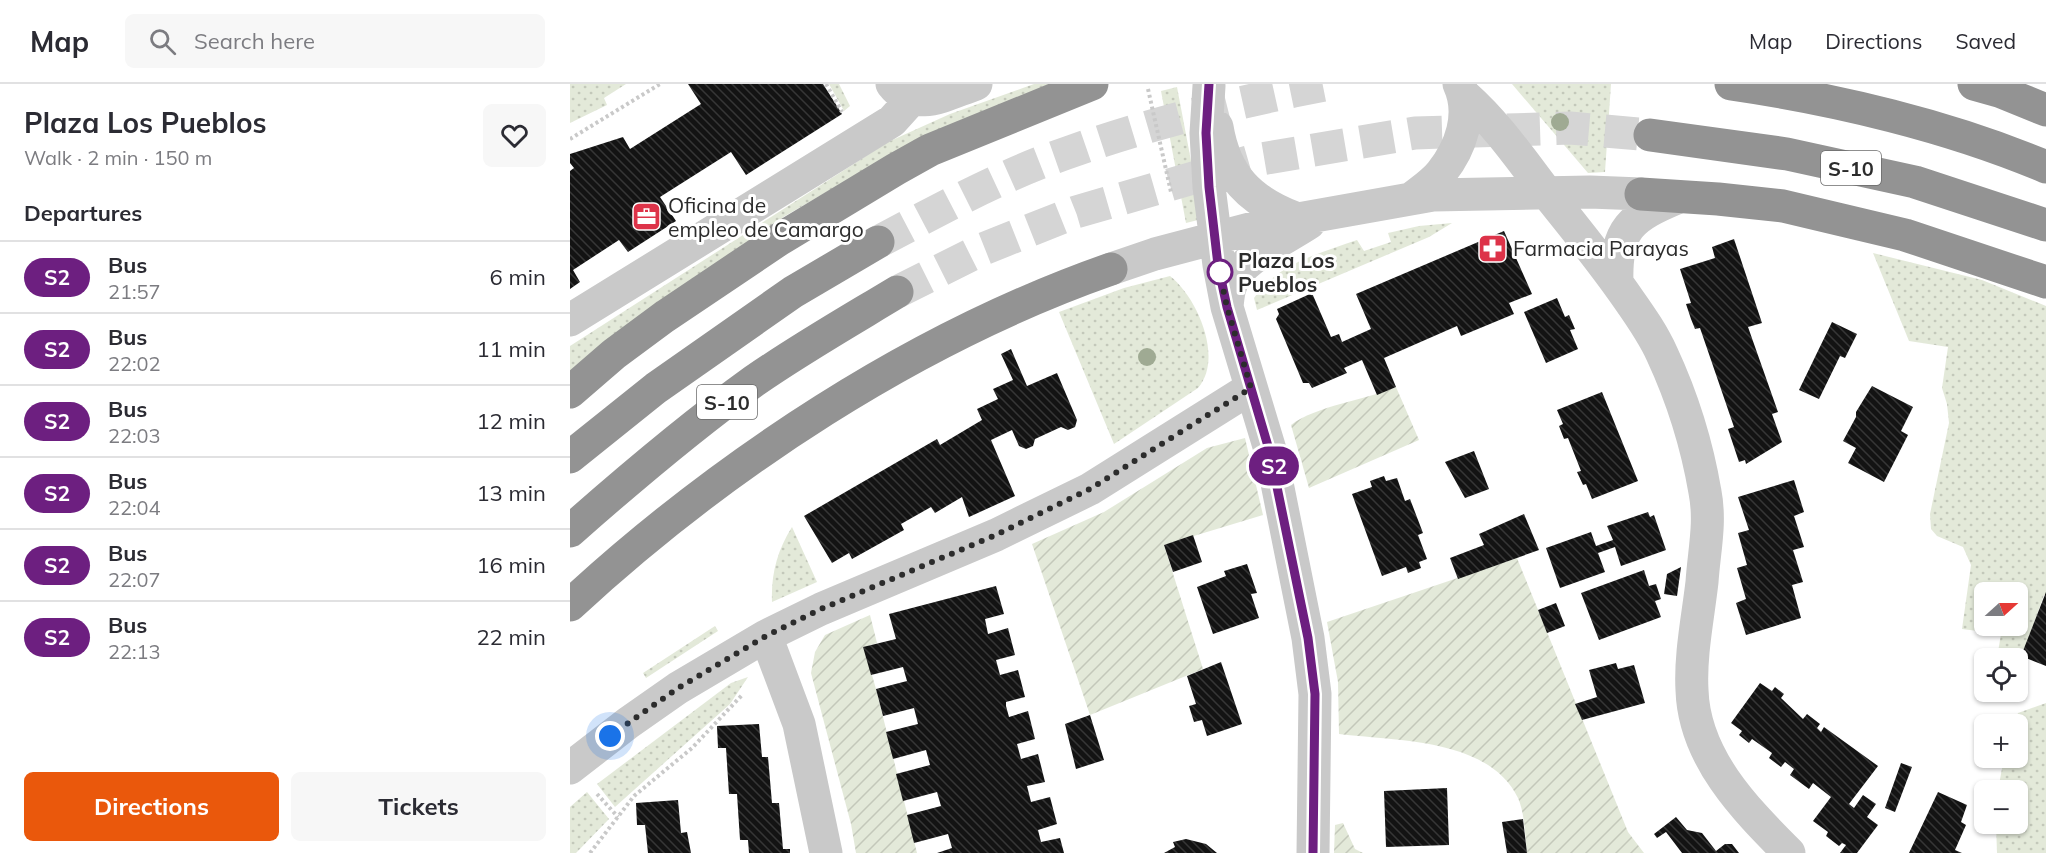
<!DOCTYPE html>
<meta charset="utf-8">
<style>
body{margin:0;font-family:Mulish,sans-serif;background:#f7f7f7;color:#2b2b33;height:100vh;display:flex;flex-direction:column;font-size:22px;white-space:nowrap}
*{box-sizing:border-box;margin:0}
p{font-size:20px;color:#7c7c81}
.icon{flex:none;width:33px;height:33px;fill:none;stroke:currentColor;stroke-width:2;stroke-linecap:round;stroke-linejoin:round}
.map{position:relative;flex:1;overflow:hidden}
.details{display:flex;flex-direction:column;background:#fff;width:570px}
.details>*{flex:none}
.badge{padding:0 12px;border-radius:20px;font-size:21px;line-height:39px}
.needle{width:39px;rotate:69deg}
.buttons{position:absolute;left:1404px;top:498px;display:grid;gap:12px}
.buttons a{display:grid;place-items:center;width:54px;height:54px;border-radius:9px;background:#fff;box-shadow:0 2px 4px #0004;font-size:30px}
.you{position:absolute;width:30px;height:30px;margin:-15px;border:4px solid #fff;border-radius:50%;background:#1a73e8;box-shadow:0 0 0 9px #1a73e833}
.map>.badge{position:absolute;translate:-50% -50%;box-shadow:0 0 0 3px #fff}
h2{padding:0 24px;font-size:22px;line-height:54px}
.round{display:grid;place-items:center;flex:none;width:63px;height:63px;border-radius:9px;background:#f7f7f7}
.overview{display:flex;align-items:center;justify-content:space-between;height:102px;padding:0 24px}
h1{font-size:28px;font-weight:700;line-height:45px}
.button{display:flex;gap:12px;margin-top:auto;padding:12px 24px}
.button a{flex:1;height:69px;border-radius:9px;background:#ea580c;color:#fff;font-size:24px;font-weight:700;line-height:69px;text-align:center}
.button a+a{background:#f7f7f7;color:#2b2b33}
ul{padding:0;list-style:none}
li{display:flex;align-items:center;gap:18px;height:72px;padding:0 24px;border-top:2px solid #e1e1e2}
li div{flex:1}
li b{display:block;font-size:22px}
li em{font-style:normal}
li .badge{min-width:66px;font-weight:700;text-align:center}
header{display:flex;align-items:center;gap:36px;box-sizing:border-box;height:84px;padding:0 30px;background:#fff;border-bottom:2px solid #e1e1e2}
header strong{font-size:28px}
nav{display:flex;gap:33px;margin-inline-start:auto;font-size:21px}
.search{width:420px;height:54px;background:#f7f7f7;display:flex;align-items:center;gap:15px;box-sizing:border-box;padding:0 21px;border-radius:9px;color:#7c7c81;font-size:22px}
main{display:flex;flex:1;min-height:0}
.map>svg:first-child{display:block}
</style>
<header>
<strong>Map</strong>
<div class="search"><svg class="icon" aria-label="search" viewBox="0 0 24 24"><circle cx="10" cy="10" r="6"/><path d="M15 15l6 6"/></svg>Search here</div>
<nav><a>Map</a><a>Directions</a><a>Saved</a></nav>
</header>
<main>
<section class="details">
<div class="overview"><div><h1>Plaza Los Pueblos</h1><p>Walk · 2 min · 150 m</p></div><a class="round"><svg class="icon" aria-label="heart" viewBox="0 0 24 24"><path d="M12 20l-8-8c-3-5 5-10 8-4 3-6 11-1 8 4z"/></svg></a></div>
<h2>Departures</h2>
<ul>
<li><span class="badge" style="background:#6d1f80;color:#fff">S2</span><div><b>Bus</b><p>21:57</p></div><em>6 min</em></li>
<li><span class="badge" style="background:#6d1f80;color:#fff">S2</span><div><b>Bus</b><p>22:02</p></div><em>11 min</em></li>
<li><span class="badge" style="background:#6d1f80;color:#fff">S2</span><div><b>Bus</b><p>22:03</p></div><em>12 min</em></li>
<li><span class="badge" style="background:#6d1f80;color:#fff">S2</span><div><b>Bus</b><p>22:04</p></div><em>13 min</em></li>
<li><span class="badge" style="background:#6d1f80;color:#fff">S2</span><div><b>Bus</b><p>22:07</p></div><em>16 min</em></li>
<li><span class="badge" style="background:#6d1f80;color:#fff">S2</span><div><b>Bus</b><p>22:13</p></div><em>22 min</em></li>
</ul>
<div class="button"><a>Directions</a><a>Tickets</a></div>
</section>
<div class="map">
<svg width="1476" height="769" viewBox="0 0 1476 769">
<defs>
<pattern id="grass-dots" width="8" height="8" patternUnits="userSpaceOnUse" patternTransform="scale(1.5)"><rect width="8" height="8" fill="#e3e9d9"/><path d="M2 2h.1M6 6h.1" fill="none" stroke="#c3c8ba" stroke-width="1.8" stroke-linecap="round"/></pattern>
<pattern id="garden-furrows" width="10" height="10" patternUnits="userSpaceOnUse" patternTransform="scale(1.5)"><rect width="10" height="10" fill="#e3e9d9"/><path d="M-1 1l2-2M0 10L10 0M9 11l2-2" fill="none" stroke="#c3c8ba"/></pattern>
<pattern id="building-back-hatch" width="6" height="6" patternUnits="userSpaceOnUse" patternTransform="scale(1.5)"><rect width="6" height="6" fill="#131313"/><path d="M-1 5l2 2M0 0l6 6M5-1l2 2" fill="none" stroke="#363636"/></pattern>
</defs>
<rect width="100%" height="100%" fill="#fff"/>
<path fill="url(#grass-dots)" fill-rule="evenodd" d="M 0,0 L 56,0 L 34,14 L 37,21 L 0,39 Z
M 259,0 L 269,0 L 280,22 L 274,27 Z
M 464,0 L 480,0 L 350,54 L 215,132 L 0,287 L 0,262 L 318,58 L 380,30 Z
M 942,0 L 1041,0 L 1035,88 L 1018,89 Z
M 607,3 L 632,135 L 616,139 L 591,7 Z
M 882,139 L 859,153 L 687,226 L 684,214 C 707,180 750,169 787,156 L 794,167 L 821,158 L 818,149 L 849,142 Z
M 1303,169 L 1412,196 L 1476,222 L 1476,511 L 1474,511 L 1448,583 L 1448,574 L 1427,574 L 1431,550 L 1392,545 L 1401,481 L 1393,463 L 1367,452 L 1361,445 L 1360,430 L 1379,339 L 1377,320 L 1372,304 L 1378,263 L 1339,257 ZM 1414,508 L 1448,508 L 1448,542 L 1414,542 Z
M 600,192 C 627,213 654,274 628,304 L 544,360 L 489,228 L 554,204 Z
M 222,443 L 247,498 L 202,518 C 201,490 207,467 222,443 Z
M 145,542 L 148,547 L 76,594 L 73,589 Z
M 178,593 L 160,620 L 45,723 L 27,700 L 161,599 Z
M 1476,619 L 1476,769 L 1427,769 L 1426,740 L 1448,740 L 1448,706 L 1428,706 L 1434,674 L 1448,674 L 1448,640 L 1444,640 L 1448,629 Z
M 17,708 L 39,735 L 6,769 L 0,769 L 0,723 Z"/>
<path fill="url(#garden-furrows)" d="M 826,303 L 849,356 L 739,404 L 721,341 C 745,322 796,316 826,303 Z
M 675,354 L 693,431 L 594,461 L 633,585 L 520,631 L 462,460 L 534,428 L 637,364 Z
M 947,474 L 1058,748 L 1074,769 L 957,769 C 955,752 955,730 948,714 C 919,654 826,657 769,650 L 768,598 L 757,538 Z
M 300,531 L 307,559 L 294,563 L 306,605 L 347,769 L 286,769 L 281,740 L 241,589 L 245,568 L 255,551 Z
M 773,739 L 785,765 L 793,769 L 764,769 L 765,741 Z"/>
<path fill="url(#building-back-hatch)" d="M 118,0 L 253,0 L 272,30 L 176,91 L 161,68 L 90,113 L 106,137 L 58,168 L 49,156 L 3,186 L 10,198 L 0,205 L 0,87 L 4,84 L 0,79 L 0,70 L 53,53 L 60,65 L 131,20 Z
M 934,147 L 962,210 L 939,219 L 944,230 L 891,252 L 887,242 L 814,274 L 826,303 L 807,311 L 792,276 L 774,284 L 777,289 L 742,304 L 739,299 L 733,299 L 706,235 L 709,230 L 707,225 L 742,209 L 761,253 L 769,250 L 772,258 L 801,245 L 786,210 Z
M 1164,155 L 1192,239 L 1178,243 L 1208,328 L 1202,330 L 1212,358 L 1176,380 L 1175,376 L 1169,378 L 1158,345 L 1164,343 L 1130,244 L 1125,245 L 1121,235 L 1116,220 L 1121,219 L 1110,185 L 1145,174 L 1142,163 Z
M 987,214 L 995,233 L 999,231 L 1005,245 L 1000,246 L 1008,265 L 976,279 L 954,228 Z
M 1262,238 L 1287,250 L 1275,274 L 1270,272 L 1249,315 L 1229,306 Z
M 441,265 L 457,302 L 487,289 L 507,336 L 505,343 L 498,346 L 491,343 L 465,355 L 463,362 L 456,365 L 449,362 L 442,346 L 421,356 L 445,412 L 399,433 L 392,413 L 365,429 L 361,423 L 331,440 L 334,446 L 282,475 L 279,469 L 262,479 L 234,432 L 367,355 L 370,361 L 412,336 L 407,325 L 428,315 L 423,305 L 443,296 L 431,270 Z
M 1302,302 L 1343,323 L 1331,347 L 1338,351 L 1314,398 L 1278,379 L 1286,364 L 1273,357 L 1286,333 L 1286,328 Z
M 1032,308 L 1068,397 L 1022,415 L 1016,400 L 1013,401 L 1007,388 L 1011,387 L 998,354 L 994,355 L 989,342 L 993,340 L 987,326 Z
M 904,367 L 919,405 L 895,414 L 875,378 Z
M 814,392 L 816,397 L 827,394 L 835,417 L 840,415 L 853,449 L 848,451 L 857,475 L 849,478 L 851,484 L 838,489 L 836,483 L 812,492 L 782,410 L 802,403 L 800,397 Z
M 1224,396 L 1234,428 L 1224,432 L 1234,463 L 1223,466 L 1233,498 L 1222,501 L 1231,534 L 1176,551 L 1166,519 L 1176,515 L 1167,484 L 1177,481 L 1168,449 L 1179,446 L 1168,413 Z
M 1078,428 L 1080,433 L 1084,431 L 1096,466 L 1051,482 L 1045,463 L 1028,469 L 1035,488 L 990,504 L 976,464 L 1021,448 L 1026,462 L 1043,456 L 1037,442 Z
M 954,430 L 969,466 L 888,495 L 880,474 L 914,461 L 909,450 Z
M 623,451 L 632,478 L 603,488 L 594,461 Z
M 677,480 L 687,509 L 681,510 L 689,534 L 643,550 L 627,503 L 656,492 L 654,487 Z
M 1111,483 L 1107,512 L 1094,510 L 1097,490 Z
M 1074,486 L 1079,502 L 1086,500 L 1091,515 L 1085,517 L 1091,533 L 1029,556 L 1011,509 Z
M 426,502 L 434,530 L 415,535 L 418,550 L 438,544 L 445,571 L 426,576 L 430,591 L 448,586 L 455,613 L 436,618 L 436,622 L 439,633 L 458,627 L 465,655 L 447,660 L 451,675 L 468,670 L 475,698 L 457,702 L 461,718 L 480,713 L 487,740 L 468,746 L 471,758 L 490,754 L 494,769 L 367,769 L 382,764 L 378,750 L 344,759 L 337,731 L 371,722 L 367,708 L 333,717 L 326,690 L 360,681 L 356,666 L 323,675 L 316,648 L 348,640 L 344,624 L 313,632 L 306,605 L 337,597 L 333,583 L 301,591 L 293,563 L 326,555 L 319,530 Z
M 1476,508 L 1476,582 L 1451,572 Z
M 986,519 L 995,542 L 977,549 L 968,526 Z
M 651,578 L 672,640 L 637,652 L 632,636 L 624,638 L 619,622 L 626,620 L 617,592 Z
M 1046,579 L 1048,585 L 1064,581 L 1075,619 L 1012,636 L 1005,620 L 1027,613 L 1019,586 Z
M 1190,599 L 1202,607 L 1205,603 L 1214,610 L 1211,614 L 1233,635 L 1237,630 L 1250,640 L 1247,644 L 1251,648 L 1254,643 L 1308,682 L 1279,720 L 1284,724 L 1293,711 L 1306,720 L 1297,733 L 1308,741 L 1287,769 L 1270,769 L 1276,761 L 1272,759 L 1269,762 L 1256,752 L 1258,748 L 1243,737 L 1261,713 L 1243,699 L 1239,705 L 1220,691 L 1224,685 L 1215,678 L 1211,683 L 1199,674 L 1202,669 L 1182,655 L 1179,659 L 1169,651 L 1172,647 L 1161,639 Z
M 520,631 L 534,676 L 506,685 L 495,640 Z
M 189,640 L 192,673 L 198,673 L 202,719 L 209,719 L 213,765 L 220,765 L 220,769 L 179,769 L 178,756 L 170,756 L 167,710 L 159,710 L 156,664 L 148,664 L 147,642 Z
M 1331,679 L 1342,683 L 1325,728 L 1315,724 Z
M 877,704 L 879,761 L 816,763 L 814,707 Z
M 1368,708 L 1397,721 L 1391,738 L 1396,741 L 1385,766 L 1392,769 L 1339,769 Z
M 108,716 L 111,749 L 117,748 L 121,769 L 78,769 L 75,741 L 67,741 L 66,719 Z
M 1106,733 L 1117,746 L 1132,749 L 1146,767 L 1155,760 L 1162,760 L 1169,769 L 1112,769 L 1096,748 L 1087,754 L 1084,750 Z
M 953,735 L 957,769 L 937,769 L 932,738 Z
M 616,755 L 636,760 L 647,769 L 594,769 L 605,763 L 603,758 Z"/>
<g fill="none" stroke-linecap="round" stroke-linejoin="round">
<path stroke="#d5d5d5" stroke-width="33" stroke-dasharray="33 16" stroke-linecap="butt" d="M 308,158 C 369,126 430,92 494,70 C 581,39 670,17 760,0
M 327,208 L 413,165 L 506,128 L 685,76 L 845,49 L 1000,44 L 1080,51"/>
<path stroke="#c9c9c9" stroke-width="4" stroke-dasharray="3 3" stroke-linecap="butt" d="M 256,0 L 272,28
M 578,5 L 601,108
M 0,55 L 90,0
M 27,710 L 48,733
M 20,769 L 64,712 L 122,664 L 173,610"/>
<path stroke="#c9c9c9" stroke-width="33" d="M 322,0 C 345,30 376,10 406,0
M 639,2 L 636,49 L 639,103 L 649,181 L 657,223 L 701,369 L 738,554 L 745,610 L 743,769
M 894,11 C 926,39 950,74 976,108 C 1004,143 1033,178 1059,216 C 1071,233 1083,250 1092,270 C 1112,313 1127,361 1135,408 C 1141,439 1134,467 1132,498 C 1128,533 1120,571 1122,606 C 1124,673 1174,724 1219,769
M 647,43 C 655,92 680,117 725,134
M 842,114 C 852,106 863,99 871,89 C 891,64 903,30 889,0
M 541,185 L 585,170 L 695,141 L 863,111 L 1020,108 L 1071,110
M 1047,199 C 1045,144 1061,133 1109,113
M 657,223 C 658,212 659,201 666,191 C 680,171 718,153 739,139
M 0,236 L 322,37 L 341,16
M 196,552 L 229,640 L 256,769
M 0,684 L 58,639 L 108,604 L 196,552 L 251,525 L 426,451 L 520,405 L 681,304"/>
<path stroke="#939393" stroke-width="33" d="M 1161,0 C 1265,15 1379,42 1476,83
M 1404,0 L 1429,7 L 1476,26
M 1080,51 L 1217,70 L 1345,98 L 1476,141
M 1071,110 L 1148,115 L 1213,122 L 1335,151 L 1476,198
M 0,308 L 44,270 L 94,233 L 210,155 L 326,85 L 360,66 L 522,0
M 0,373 L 86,304 L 223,208 L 308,158
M 0,447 C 59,395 120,343 184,297 C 230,265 279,237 327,208
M 0,521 C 153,380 344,254 541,185"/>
</g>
<g fill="#9faa93">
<circle cx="990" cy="38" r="9"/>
<circle cx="577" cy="273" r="9"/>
</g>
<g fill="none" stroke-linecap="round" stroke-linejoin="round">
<defs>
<path id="line" d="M 639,0 L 636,49 L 639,103 L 648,181 L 657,223 L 700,369 L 738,554 L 745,610 L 743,769"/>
</defs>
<use href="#line" stroke="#fff" stroke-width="14"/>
<use href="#line" stroke="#6d1f80" stroke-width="9"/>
<path stroke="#2c2c2c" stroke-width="6" stroke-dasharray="0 10.8" d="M 40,652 L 108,604 L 196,552 L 251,525 L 426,451 L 520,405 L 681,304 L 657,223 L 648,181 L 650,188"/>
</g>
<defs>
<symbol id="office-square" viewBox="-11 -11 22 22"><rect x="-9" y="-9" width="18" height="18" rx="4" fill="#dd3349" stroke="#fff"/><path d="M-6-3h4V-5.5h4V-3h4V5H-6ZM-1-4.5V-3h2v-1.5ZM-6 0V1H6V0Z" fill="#fff"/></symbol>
<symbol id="pharmacy-square" viewBox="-11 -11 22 22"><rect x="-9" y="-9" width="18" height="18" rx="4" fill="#dd3349" stroke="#fff"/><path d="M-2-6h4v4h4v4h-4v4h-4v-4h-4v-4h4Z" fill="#fff"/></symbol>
</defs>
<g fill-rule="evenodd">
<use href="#office-square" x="60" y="116" width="33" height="33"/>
<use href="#pharmacy-square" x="906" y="148" width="33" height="33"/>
</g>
<circle fill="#fff" stroke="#6d1f80" stroke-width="3" cx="650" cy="188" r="12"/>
<g text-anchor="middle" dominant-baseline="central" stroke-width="6" stroke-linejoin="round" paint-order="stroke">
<g fill="#fff" stroke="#6b6b6b" stroke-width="1.5">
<rect x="1251" y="67" width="60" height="34" rx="4.5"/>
<rect x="127" y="301" width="60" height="34" rx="4.5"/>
</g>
<g font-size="20" font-weight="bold" fill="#2c2c2c">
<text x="1281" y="84">S-10</text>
<text x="157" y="318">S-10</text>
</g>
<g font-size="21" fill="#2c2c2c" stroke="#fff" text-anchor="start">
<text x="98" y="121">Oficina de<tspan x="98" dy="24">empleo de Camargo</tspan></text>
<text x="943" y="164">Farmacia Parayas</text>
</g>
<g font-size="21" font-weight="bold" fill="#2c2c2c" stroke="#fff" text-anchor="start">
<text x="668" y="176">Plaza Los<tspan x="668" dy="24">Pueblos</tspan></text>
</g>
</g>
</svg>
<div class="buttons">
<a><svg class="needle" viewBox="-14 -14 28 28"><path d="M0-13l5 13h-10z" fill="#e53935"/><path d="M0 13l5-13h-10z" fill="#7c7c81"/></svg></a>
<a><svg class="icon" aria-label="locate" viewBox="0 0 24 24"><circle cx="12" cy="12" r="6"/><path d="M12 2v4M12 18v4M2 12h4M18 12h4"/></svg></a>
<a>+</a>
<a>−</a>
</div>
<div class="you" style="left:40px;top:652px"></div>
<b class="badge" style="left:704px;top:382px;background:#6d1f80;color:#fff">S2</b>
</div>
</main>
